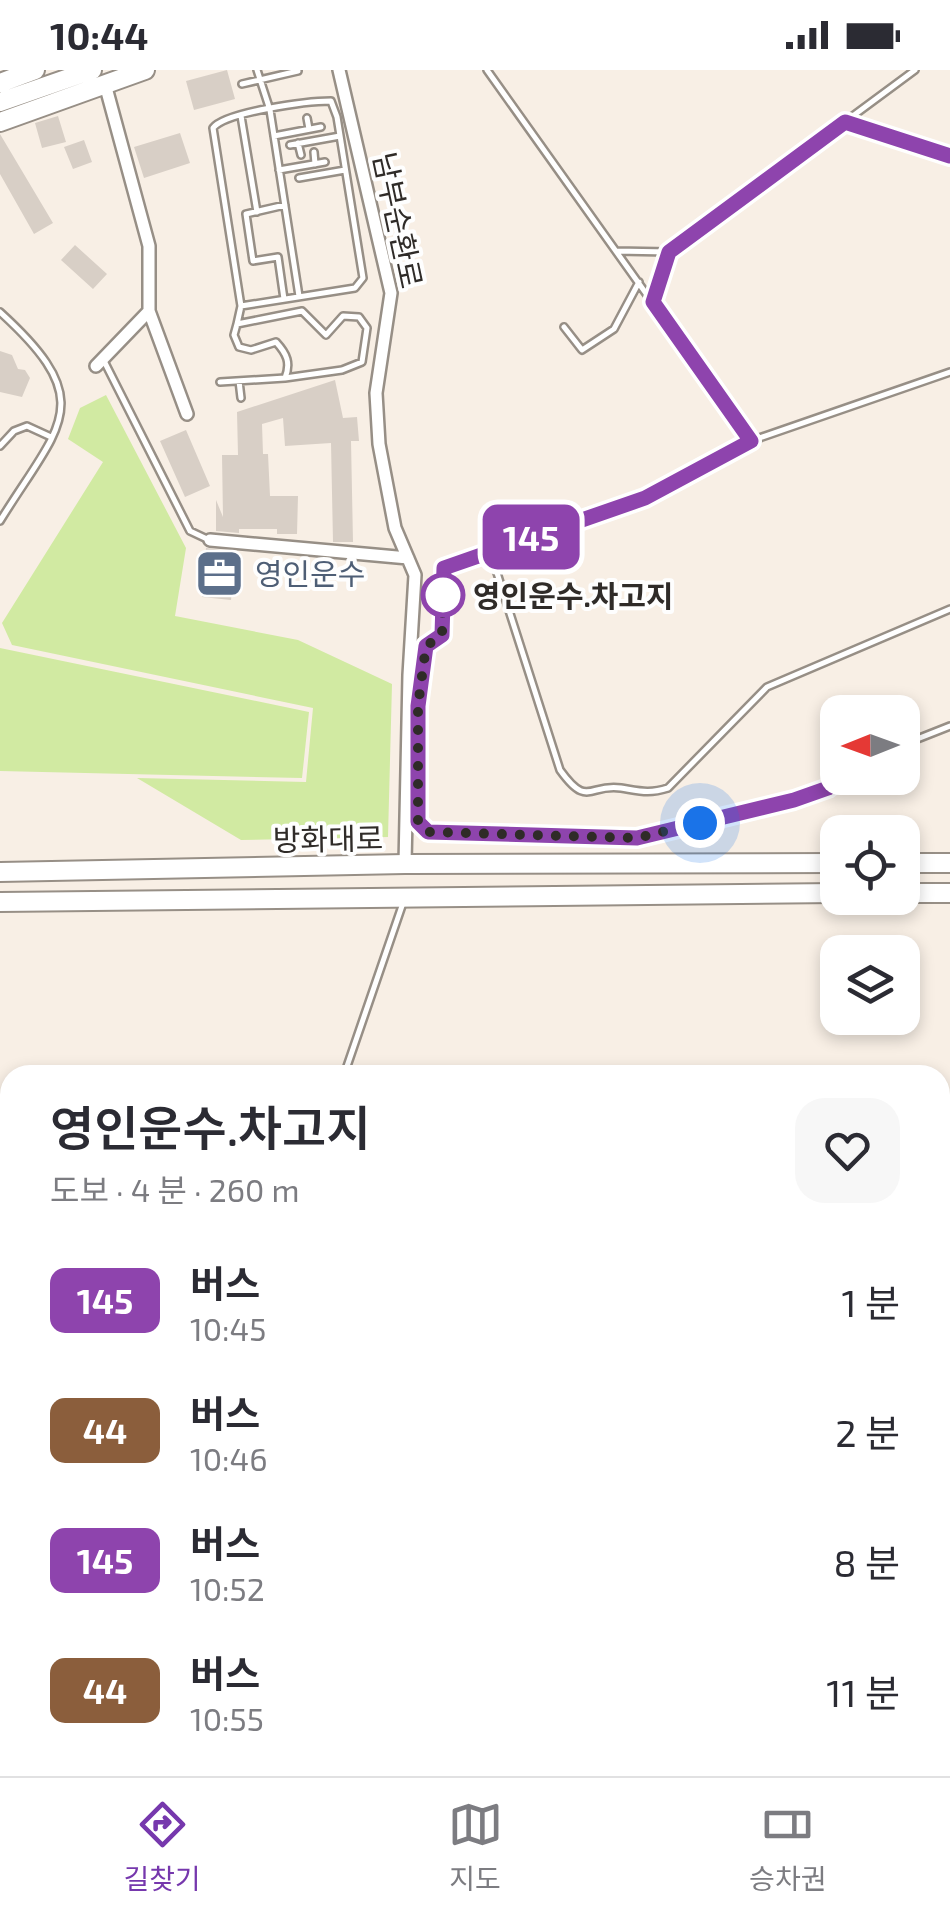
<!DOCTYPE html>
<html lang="ko">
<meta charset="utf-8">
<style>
body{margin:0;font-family:"Exo 2","Noto Sans KR",sans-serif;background:#f7f7f7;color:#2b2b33;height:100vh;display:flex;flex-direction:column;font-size:38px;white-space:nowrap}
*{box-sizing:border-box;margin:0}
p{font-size:32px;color:#7c7c81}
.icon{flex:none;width:55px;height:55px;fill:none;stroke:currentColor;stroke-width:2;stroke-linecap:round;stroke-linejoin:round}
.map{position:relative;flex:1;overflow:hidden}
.side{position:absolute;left:0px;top:995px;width:950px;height:712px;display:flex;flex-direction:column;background:#fff;border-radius:30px 30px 0 0;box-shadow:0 5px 15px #0003}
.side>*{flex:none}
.badge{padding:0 20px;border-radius:15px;font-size:35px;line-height:65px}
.needle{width:65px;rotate:269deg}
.buttons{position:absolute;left:820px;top:625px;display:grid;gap:20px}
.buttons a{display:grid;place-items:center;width:100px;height:100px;border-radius:20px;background:#fff;box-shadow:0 5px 15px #0003;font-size:50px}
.you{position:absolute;width:50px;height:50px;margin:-25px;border:8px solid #fff;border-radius:50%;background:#1a73e8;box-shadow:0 0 0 15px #1a73e833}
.map>.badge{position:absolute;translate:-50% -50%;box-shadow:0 0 0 5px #fff}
.round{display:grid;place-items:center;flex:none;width:105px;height:105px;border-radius:30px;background:#f7f7f7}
.overview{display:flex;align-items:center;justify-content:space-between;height:170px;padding:0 50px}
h1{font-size:48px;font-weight:600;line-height:75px}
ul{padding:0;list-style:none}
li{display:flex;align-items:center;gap:30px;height:130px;padding:0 50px}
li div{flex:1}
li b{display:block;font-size:38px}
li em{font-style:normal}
li .badge{min-width:110px;font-weight:700;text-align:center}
.status{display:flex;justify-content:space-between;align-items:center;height:70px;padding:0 50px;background:#fff;direction:ltr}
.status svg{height:28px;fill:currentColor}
.menu{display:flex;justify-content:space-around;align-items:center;height:140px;border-top:2px solid #e1e1e2;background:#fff;font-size:28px;color:#7c7c81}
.menu a{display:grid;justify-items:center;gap:5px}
.menu .current{color:#7638ad}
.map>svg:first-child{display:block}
</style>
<div class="status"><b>10:44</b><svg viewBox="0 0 49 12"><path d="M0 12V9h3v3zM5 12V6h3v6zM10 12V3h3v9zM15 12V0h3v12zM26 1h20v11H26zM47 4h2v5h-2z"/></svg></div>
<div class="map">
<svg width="950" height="1706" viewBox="0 0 950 1706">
<rect width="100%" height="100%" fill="#f8efe5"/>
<path fill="#d1eaa2" d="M 106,325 L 186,478 L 175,546 L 298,570 L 392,614 L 388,767 L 241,770 L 137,708 L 306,712 L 313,638 L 12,575 L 2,553 L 103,392 L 68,369 L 80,338 Z
M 0,578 L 309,642 L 302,708 L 0,701 Z"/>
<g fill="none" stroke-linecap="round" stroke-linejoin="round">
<path stroke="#aca49e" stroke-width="38" d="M 0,1526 L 10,1536"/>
</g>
<path fill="#d8cfc6" d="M 227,0 L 235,29 L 194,40 L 186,11 Z
M 58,46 L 66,72 L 42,78 L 35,53 Z
M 180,63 L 190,93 L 144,108 L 134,77 Z
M 0,64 L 53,153 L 34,164 L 0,104 Z
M 84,70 L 92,92 L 73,99 L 64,77 Z
M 75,175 L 107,204 L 93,219 L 61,190 Z
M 0,281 L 12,285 L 18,299 L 25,300 L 30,308 L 22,327 L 0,322 Z
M 335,310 L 343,348 L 357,347 L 359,371 L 351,371 L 353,472 L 333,472 L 331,373 L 285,376 L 283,348 L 262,354 L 263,384 L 268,384 L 270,426 L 298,426 L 297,464 L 277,464 L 277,459 L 239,459 L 239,463 L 216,461 L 216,430 L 223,447 L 222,385 L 238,385 L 237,342 Z
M 186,360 L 210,416 L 185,427 L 160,371 Z
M 206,478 L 236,482 L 231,530 L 202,527 Z"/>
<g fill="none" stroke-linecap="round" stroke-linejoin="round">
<defs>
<path id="lane" d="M 257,0 L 270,40 L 299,226
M 487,0 L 751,371
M 242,14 L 298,1
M 241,46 L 257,142
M 307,48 L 309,59
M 845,52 L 950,86
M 274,66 L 321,57
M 298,73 L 301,85
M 290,75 L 340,66
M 314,82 L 315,94
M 279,100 L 325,92
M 299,108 L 345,100
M 616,181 L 669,182 L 915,0
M 284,229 L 278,187 L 253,191 L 246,144 L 285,135
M 653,231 L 669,182
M 0,242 C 100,333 60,354 0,451
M 237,254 L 241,236 L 213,58 C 225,42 308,31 331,31 L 337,47 L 363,208 L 355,218 L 241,236
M 564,257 L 582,280 L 614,259 L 639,212
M 104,291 L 190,461 L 207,469
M 239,311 L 241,328
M 220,312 L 285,308 C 291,293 287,284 276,272 L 251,280 L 239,277 L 234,265 L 237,254 L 302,241 L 326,265 L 343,246 L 359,247 L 367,258 L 362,292 L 342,300 L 285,308
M 0,376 L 14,361 L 27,356 L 51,367
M 490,481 L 560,700 C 588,739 589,713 621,718 C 640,721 649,724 668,718 L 767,617 L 950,539
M 902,675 L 950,656
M 841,708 L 814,724 L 794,730 L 637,768 L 428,762 L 418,752 L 419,636 L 426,576 L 442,565 L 444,498 L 645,428 L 742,374 L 950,302
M 344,1005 L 403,833
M 0,1284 L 10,1273
M 0,1329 L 10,1338
M 940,1337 L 950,1333
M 77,1698 L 85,1706
M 509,1698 L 523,1706
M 0,1706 L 10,1696
M 114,1706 L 122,1698
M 243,1706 L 253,1698
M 350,1706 L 372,1698"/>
<path id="street" d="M 339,0 L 391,223 L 376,323 L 379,374 L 395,458 L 415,505 L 409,605 L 405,794
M 149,241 L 187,344
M 96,296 L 149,241 L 149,176 L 105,14
M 210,470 L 408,488"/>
<path id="primary" d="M 0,13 L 35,0
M 0,32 L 92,0
M 0,52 L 145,0
M 902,793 L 950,793
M 0,802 L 405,794 L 838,793
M 902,823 L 950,823
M 0,832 L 838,823
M 0,1298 L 10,1307
M 614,1698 L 627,1706"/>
</defs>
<use href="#lane" stroke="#978f86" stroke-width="10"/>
<use href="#street" stroke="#978f86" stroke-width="16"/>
<use href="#primary" stroke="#978f86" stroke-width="22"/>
<use href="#lane" stroke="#fff" stroke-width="5"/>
<use href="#street" stroke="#fff" stroke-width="11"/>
<use href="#primary" stroke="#fff" stroke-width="18"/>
</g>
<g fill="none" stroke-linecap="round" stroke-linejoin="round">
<defs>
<path id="line" d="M 841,708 L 828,718 L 794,730 L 637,768 L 428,762 L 418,752 L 418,636 L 426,576 L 442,565 L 444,498 L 645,428 L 751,371 L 653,232 L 669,182 L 845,52 L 950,86"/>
</defs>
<use href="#line" stroke="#fff" stroke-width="22"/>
<use href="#line" stroke="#8e44ad" stroke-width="15"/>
<path stroke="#2f2b28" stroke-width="10" stroke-dasharray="0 18" d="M 443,525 L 442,565 L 426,576 L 418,636 L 418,752 L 428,762 L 637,768 L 700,753"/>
</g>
<defs>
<symbol id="office-square" viewBox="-11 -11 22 22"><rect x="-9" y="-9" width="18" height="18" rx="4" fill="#5c6f8a" stroke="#fefefe"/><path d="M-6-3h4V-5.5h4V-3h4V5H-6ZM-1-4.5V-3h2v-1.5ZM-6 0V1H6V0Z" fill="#fff"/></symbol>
</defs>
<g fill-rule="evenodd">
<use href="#office-square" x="192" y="476" width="55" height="55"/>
</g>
<circle fill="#fff" stroke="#8e44ad" stroke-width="5" cx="443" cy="525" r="20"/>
<g text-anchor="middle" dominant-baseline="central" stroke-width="8" stroke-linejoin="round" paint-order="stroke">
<g font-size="30" fill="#2f2b28" stroke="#fefefe">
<text transform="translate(399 150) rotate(78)">남부순환로</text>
<text transform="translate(328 768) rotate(-1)">방화대로</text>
</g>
<g font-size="30" fill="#4e5e75" stroke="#fefefe" text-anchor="start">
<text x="255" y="503">영인운수</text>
</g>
<g font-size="30" font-weight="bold" fill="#2f2b28" stroke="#fefefe" text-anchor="start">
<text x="473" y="525">영인운수.차고지</text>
</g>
</g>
</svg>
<div class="buttons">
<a><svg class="needle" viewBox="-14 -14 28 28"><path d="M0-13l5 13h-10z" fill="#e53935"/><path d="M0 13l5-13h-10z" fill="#7c7c81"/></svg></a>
<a><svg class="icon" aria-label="locate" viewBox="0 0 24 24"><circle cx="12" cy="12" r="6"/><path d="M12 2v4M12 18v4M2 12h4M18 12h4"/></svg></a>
<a><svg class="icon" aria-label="layers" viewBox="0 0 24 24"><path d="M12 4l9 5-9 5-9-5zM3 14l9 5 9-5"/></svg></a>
</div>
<div class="you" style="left:700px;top:753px"></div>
<b class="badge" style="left:531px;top:467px;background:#8e44ad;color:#fff">145</b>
<section class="side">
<div class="overview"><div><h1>영인운수.차고지</h1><p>도보 · 4 분 · 260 m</p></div><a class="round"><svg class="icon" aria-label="heart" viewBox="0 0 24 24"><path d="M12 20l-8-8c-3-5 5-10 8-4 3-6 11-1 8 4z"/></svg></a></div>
<ul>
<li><span class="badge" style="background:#8e44ad;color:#fff">145</span><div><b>버스</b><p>10:45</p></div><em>1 분</em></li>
<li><span class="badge" style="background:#8b5e3c;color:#fff">44</span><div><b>버스</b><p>10:46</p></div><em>2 분</em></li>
<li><span class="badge" style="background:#8e44ad;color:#fff">145</span><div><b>버스</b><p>10:52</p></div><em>8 분</em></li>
<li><span class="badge" style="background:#8b5e3c;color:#fff">44</span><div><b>버스</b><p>10:55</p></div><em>11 분</em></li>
</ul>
</section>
</div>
<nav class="menu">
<a class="current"><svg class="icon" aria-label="directions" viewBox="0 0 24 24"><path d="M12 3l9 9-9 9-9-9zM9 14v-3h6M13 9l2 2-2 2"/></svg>길찾기</a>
<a><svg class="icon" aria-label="map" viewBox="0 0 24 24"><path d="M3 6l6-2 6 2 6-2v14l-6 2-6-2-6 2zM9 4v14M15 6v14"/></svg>지도</a>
<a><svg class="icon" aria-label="tickets" viewBox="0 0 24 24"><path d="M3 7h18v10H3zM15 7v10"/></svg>승차권</a>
</nav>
